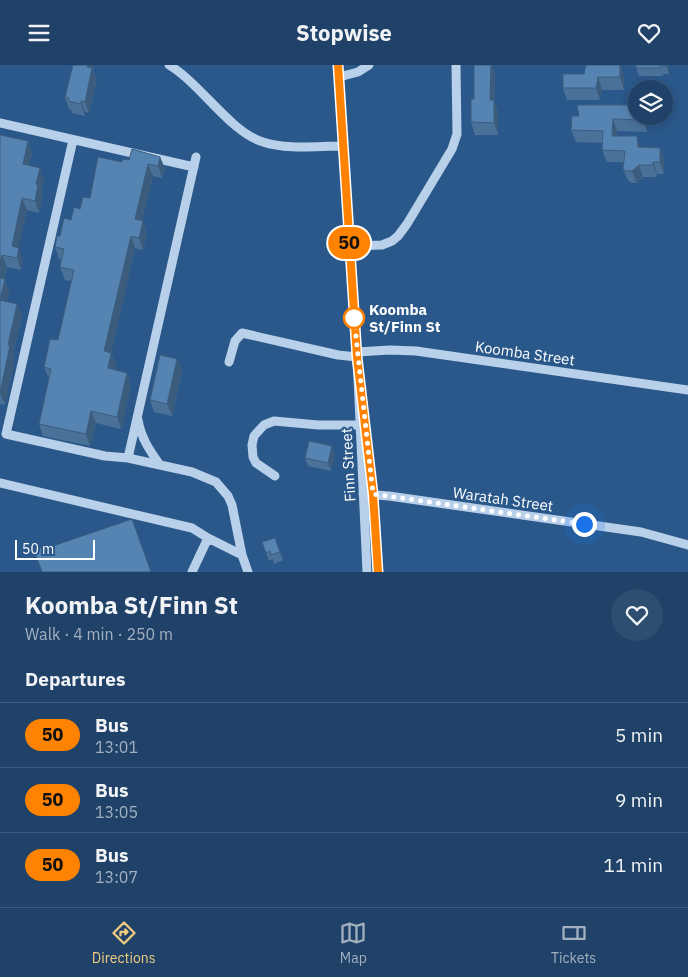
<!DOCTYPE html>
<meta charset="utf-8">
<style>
body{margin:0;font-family:"IBM Plex Sans",sans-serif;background:#2d4d71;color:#f1f3f6;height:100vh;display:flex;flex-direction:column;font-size:19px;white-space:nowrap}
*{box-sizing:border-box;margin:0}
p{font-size:16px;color:#a2b0c0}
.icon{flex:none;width:28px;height:28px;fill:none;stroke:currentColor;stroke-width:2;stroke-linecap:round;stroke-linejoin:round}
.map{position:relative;height:507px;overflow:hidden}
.panel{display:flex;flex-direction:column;background:#204268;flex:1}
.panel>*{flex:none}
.badge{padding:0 10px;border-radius:16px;font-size:18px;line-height:32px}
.controls{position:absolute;left:628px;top:15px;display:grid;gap:10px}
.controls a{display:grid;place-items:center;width:45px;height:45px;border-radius:50%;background:#204268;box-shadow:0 2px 8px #0003,0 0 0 1px #3d5b7c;font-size:25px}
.scale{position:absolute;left:15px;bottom:12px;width:80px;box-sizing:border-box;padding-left:5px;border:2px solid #fff;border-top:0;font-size:14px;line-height:18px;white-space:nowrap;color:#fff;-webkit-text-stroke:4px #2a588a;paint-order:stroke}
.you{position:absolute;width:25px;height:25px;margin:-12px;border:4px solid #fff;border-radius:50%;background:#1a73e8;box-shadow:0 0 0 8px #1a73e833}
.map>.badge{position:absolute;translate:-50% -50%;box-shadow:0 0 0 2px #fff}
h2{padding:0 25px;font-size:19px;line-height:45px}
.round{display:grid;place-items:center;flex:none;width:52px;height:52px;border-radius:26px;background:#2d4d71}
.headline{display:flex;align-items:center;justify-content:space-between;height:85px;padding:0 25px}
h1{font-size:24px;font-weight:700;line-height:38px}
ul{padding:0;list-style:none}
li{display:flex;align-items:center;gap:15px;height:65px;padding:0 25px;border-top:1px solid #3d5b7c}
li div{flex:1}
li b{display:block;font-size:19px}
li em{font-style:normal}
li .badge{min-width:55px;font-weight:700;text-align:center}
header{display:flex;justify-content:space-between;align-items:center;height:65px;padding:0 25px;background:#204268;font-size:22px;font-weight:700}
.menu{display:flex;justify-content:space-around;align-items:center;height:70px;border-top:1px solid #3d5b7c;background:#204268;font-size:14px;color:#a2b0c0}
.menu a{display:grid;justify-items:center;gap:2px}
.menu .on{color:#efca80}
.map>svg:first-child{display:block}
</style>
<header><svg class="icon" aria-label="menu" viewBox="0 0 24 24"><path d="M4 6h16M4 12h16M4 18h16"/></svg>Stopwise<svg class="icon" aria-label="heart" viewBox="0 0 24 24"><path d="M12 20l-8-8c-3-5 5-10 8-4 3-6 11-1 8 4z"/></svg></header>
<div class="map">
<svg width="688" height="507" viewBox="0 0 688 507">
<rect width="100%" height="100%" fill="#2a588a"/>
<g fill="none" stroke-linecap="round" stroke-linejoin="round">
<path stroke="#b8d0e9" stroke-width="9" d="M 169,0 C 201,19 230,67 263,77 C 287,85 317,81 343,81
M 338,0 L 357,292 L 367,507
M 339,12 L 358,7 L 369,0
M 0,58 L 194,102
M 73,75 L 6,369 L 105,391 L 128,393 L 192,407 L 216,417 L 228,431 L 232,440 L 242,490 L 248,507
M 349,181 L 382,180 L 392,176 L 398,171 L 407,159 L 452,84 L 457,69 L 456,0
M 357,287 L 390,285 L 416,286 L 688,325
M 229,297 L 235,276 L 242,268 L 338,290 L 357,292
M 138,355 C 141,373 150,386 160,400
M 365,359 L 373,429 L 378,507
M 128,393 L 196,92
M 275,411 L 256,398 L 253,392 L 252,380 L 254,371 L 264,360 L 274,356 L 318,360 L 360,360
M 0,418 L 192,463 L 208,473 L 192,507
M 363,429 L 389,431 L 641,467 L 688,480
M 208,473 L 242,490"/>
</g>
<path fill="#4a7299" d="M 73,0 L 94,0 L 94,1 L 93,6 L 97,15 L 89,48 L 85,47 L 85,51 L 72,48 L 71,44 L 69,44 L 65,32 Z
M 474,0 L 493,0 L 493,3 L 495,9 L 495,38 L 498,47 L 498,70 L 475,70 L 471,57 L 474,34 Z
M 586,0 L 620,0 L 624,10 L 624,25 L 602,25 L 600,35 L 567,35 L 563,23 L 584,9 Z
M 636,0 L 669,0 L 669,9 L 663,9 L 663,11 L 639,11 L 636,3 Z
M 572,51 L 647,51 L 647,67 L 617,66 L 617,71 L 641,82 L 660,83 L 664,94 L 664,109 L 657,109 L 657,112 L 643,112 L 637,118 L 631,118 L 628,115 L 623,104 L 624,97 L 607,97 L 602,85 L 603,78 L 576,77 L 571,65 Z
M 0,70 L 28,76 L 32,88 L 29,100 L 44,115 L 41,128 L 43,132 L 39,148 L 27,145 L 18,183 L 23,196 L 21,205 L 7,202 L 4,214 L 5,214 L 9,227 L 7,237 L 17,239 L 22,251 L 13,288 L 15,293 L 5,340 L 0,339 Z
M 160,92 L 165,104 L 162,113 L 153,111 L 142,156 L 147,168 L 143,185 L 135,183 L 111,288 L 116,300 L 115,305 L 127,308 L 131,320 L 121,364 L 96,358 L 90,381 L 43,371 L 39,359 L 49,314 L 44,302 L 58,275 L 71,216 L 65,215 L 60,202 L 62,195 L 59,194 L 55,182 L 60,171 L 71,155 L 122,97 L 129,95 Z
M 177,294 L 182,306 L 172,351 L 154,347 L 150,335 Z
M 335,389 L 331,406 L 308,401 L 305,393 Z
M 275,473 L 283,495 L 274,499 L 273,494 L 269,496 L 262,477 Z"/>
<path fill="#3c5c7d" d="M 88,0 L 94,0 L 94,1 L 93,6 L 97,15 L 89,48 L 85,37 Z
M 490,0 L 493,0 L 493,3 L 495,9 L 495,38 L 498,47 L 498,70 L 494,58 L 490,35 Z
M 620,0 L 624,10 L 624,25 L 620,12 Z
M 666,0 L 669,0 L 669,9 Z
M 598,12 L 602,25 L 600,35 L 596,23 Z
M 81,36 L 85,47 L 85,51 L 81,39 Z
M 643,51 L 647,51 L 647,67 L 643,55 Z
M 613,54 L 617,66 L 617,83 L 612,71 Z
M 637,71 L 641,83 L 638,82 Z
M 28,76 L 32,88 L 27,111 L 23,99 Z
M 660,83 L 664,94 L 664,109 L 660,97 Z
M 160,92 L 165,104 L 162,113 L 158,101 Z
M 653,97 L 657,109 L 657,112 L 653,100 Z
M 148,99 L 153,111 L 140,166 L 135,154 Z
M 639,100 L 643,112 L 637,118 L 632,106 Z
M 40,103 L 44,115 L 41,128 L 43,132 L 39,148 L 35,136 L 36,119 Z
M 22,133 L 27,145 L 16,193 L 12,181 Z
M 143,156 L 147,168 L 143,185 L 139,173 Z
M 131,171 L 135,183 L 109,299 L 104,286 Z
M 19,183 L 23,196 L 21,205 L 17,193 Z
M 2,190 L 7,202 L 1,225 L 0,221 L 0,199 Z
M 5,214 L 9,227 L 5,247 L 0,235 Z
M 17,239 L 22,251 L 13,288 L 15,293 L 5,340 L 0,328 L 8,280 Z
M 111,288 L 116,300 L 112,315 L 108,303 Z
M 177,294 L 182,306 L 172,351 L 167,339 Z
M 127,308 L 131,320 L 121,364 L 117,352 Z
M 91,346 L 96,358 L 90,381 L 86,369 Z
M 332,381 L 335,389 L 331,406 L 328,398 Z"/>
<path fill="#5684b2" stroke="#3c5c7d" d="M 73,0 L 88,0 L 87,2 L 92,3 L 85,37 L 81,36 L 81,39 L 68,36 L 69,33 L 65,32 Z
M 474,0 L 491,0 L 490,35 L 494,35 L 494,58 L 471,57 L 471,34 L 474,34 Z
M 586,0 L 620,0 L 620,12 L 598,12 L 596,23 L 563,23 L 563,9 L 584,9 Z
M 636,0 L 666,0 L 666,1 L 660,1 L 660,3 L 636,3 Z
M 577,40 L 636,40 L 636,51 L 643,51 L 643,55 L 613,54 L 612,71 L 637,71 L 638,82 L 660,83 L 660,97 L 653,97 L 653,100 L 639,100 L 632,106 L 626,106 L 623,104 L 625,86 L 602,85 L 603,66 L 571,65 L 572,51 L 579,51 Z
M 0,70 L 28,76 L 23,99 L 40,103 L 36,119 L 38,120 L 35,136 L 22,133 L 12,181 L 19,183 L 17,193 L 2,190 L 0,199 Z
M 132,84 L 160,92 L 158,101 L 148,99 L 135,154 L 143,156 L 139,173 L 131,171 L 104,286 L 111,288 L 108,303 L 127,308 L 117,352 L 91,346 L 86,369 L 39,359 L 51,304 L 44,302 L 50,274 L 58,275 L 74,205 L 60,202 L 64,184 L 55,182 L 57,171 L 60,171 L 64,153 L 71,155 L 74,142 L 80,144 L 83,132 L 90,133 L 98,92 L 122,97 L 123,94 L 129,95 Z
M 0,213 L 5,214 L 0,235 L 17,239 L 8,280 L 10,280 L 0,328 Z
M 160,290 L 177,294 L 167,339 L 150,335 Z
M 309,376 L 332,381 L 328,398 L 305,393 Z
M 132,454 L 151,507 L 42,507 L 34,485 L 52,479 L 53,481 Z
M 275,473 L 280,487 L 271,490 L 270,486 L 266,488 L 262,477 Z"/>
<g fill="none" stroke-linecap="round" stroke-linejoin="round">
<defs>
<path id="line" d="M 338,0 L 357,292 L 373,429 L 378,507"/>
</defs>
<use href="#line" stroke="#fff" stroke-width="11"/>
<use href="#line" stroke="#ff8200" stroke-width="8"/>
<path stroke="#fff" stroke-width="5" stroke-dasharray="0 9" d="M 354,253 L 373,429 L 584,459"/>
</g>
<circle fill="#fff" stroke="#ff8200" stroke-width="2.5" cx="354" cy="253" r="10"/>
<g text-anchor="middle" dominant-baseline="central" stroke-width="4" stroke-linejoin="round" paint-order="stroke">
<g font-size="15" font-weight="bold" fill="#fff" stroke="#2a588a" text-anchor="start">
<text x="369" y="244">Koomba<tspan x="369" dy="17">St/Finn St</tspan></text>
</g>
<g font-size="15" fill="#fff" stroke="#2a588a">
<text transform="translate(525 288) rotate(8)">Koomba Street</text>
<text transform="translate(348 400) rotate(-93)">Finn Street</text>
<text transform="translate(503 434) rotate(8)">Waratah Street</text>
</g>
</g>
</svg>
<div class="controls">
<a><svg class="icon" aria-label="layers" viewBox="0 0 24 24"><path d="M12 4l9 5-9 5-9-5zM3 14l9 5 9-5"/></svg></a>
</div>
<div class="scale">50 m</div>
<div class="you" style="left:584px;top:459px"></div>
<b class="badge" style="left:349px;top:178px;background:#ff8200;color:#111">50</b>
</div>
<section class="panel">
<div class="headline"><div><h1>Koomba St/Finn St</h1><p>Walk · 4 min · 250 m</p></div><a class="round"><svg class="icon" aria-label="heart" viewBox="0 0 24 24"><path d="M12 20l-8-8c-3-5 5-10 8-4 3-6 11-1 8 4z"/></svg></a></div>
<h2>Departures</h2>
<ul>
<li><span class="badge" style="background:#ff8200;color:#111">50</span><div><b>Bus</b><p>13:01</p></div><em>5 min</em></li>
<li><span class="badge" style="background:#ff8200;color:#111">50</span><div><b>Bus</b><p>13:05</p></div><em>9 min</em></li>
<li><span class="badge" style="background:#ff8200;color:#111">50</span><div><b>Bus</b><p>13:07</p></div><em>11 min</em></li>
</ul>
</section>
<nav class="menu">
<a class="on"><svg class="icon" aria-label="directions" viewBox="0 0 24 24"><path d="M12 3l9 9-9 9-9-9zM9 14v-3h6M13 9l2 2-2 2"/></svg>Directions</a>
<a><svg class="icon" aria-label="map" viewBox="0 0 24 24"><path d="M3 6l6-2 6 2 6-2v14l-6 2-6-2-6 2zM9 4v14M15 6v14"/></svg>Map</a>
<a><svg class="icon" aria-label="tickets" viewBox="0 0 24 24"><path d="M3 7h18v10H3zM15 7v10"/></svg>Tickets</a>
</nav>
